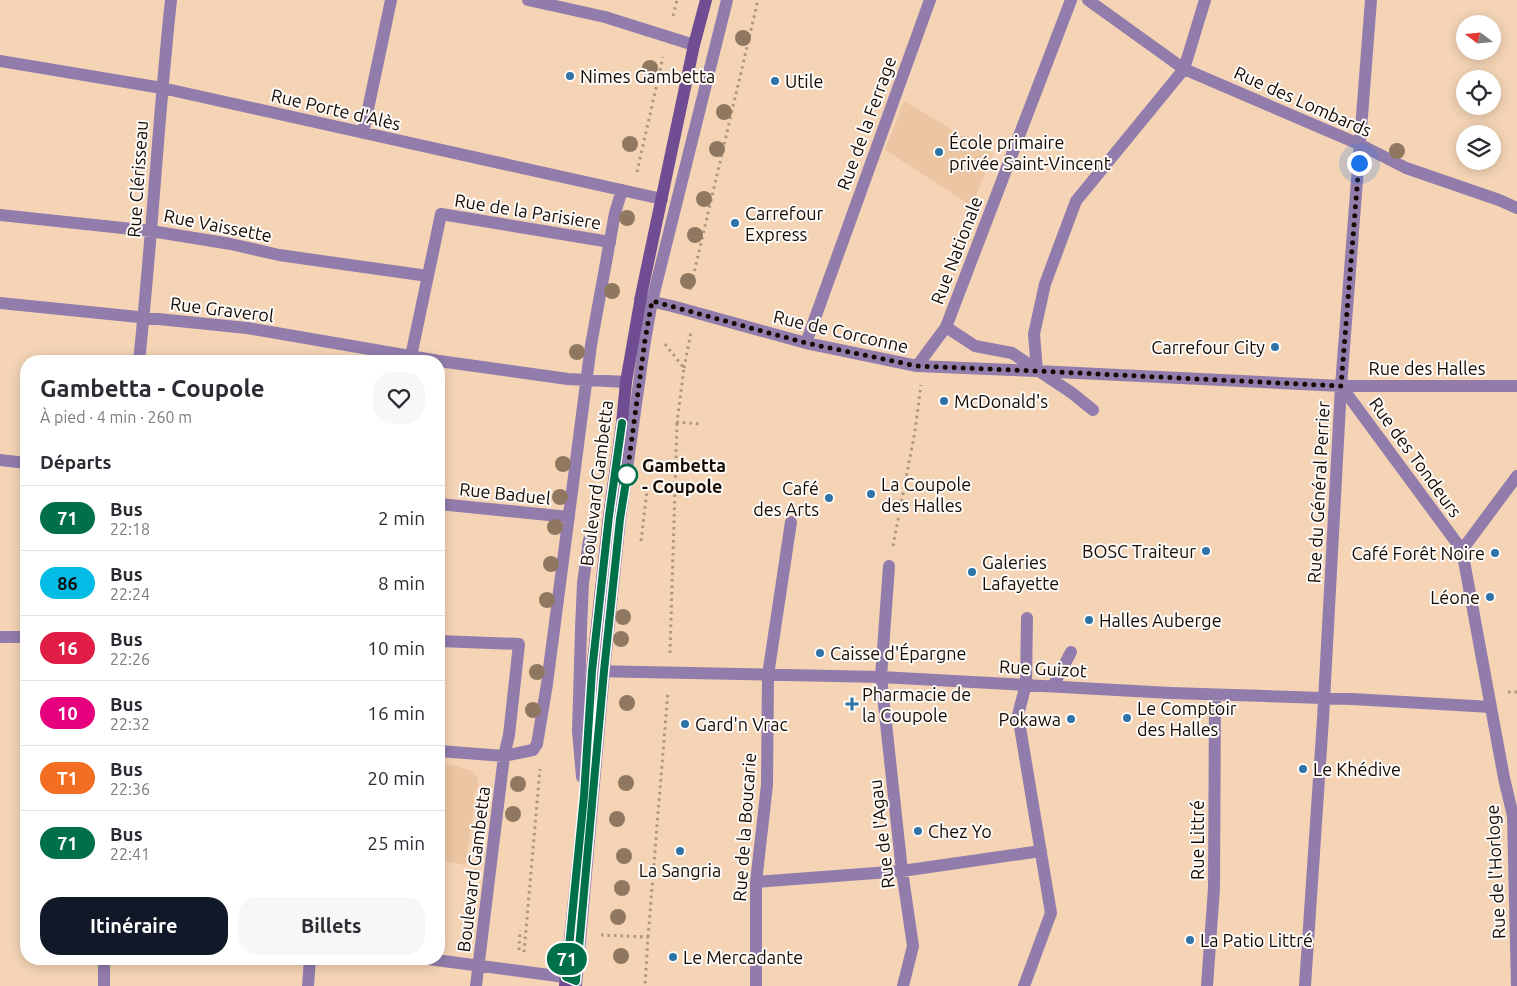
<!DOCTYPE html>
<html lang="fr">
<meta charset="utf-8">
<style>
body{margin:0;font-family:Ubuntu,sans-serif;background:#f7f7f7;color:#2b2b33;height:100vh;display:flex;flex-direction:column;font-size:19px;white-space:nowrap}
*{box-sizing:border-box;margin:0}
p{font-size:16px;color:#7c7c81}
.icon{flex:none;width:28px;height:28px;fill:none;stroke:currentColor;stroke-width:2;stroke-linecap:round;stroke-linejoin:round}
.map{position:relative;flex:1;overflow:hidden}
.drawer{position:absolute;left:20px;top:355px;width:425px;height:610px;display:flex;flex-direction:column;background:#fff;border-radius:20px;box-shadow:0 2px 12px #0003}
.drawer>*{flex:none}
.badge{padding:0 10px;border-radius:16px;font-size:18px;line-height:32px}
.needle{width:32px;rotate:286deg}
.fabs{position:absolute;left:1456px;top:15px;display:grid;gap:10px}
.fabs a{display:grid;place-items:center;width:45px;height:45px;border-radius:50%;background:#fff;box-shadow:0 2px 12px #0003;font-size:25px}
.you{position:absolute;width:25px;height:25px;margin:-12px;border:4px solid #fff;border-radius:50%;background:#1a73e8;box-shadow:0 0 0 8px #1a73e833}
.map>.badge{position:absolute;translate:-50% -50%;box-shadow:0 0 0 2px #fff}
h2{padding:0 20px;font-size:19px;line-height:45px}
.round{display:grid;place-items:center;flex:none;width:52px;height:52px;border-radius:20px;background:#f7f7f7}
.head{display:flex;align-items:center;justify-content:space-between;height:85px;padding:0 20px}
h1{font-size:24px;font-weight:600;line-height:38px}
.primary-button{display:flex;gap:10px;margin-top:auto;padding:10px 20px}
.primary-button a{flex:1;height:58px;border-radius:20px;background:#111827;color:#fff;font-size:20px;font-weight:600;line-height:58px;text-align:center}
.primary-button a+a{background:#f7f7f7;color:#2b2b33}
ul{padding:0;list-style:none}
li{display:flex;align-items:center;gap:15px;height:65px;padding:0 20px;border-top:1px solid #e1e1e2}
li div{flex:1}
li b{display:block;font-size:19px}
li em{font-style:normal}
li .badge{min-width:55px;font-weight:700;text-align:center}
.map>svg:first-child{display:block}
</style>
<div class="map">
<svg width="1517" height="986" viewBox="0 0 1517 986">
<rect width="100%" height="100%" fill="#f4d4b5"/>
<path fill="#ecc6a2" d="M 904,101 L 993,154 L 972,206 L 885,150 Z
M 439,765 L 459,766 L 460,768 L 471,770 L 477,777 L 479,787 L 473,796 L 476,797 L 465,865 L 439,860 Z"/>
<g fill="none" stroke-linecap="round" stroke-linejoin="round">
<path stroke="#af967e" stroke-width="3" stroke-dasharray="2.5 4" stroke-linecap="butt" d="M 673,16 L 677,0
M 637,172 L 663,57
M 690,290 L 758,0
M 665,344 L 684,368 L 677,422 L 699,424
M 684,368 L 691,332
M 641,541 L 648,483
M 893,546 L 915,431 L 921,385
M 670,653 L 677,422
M 1508,692 L 1517,692
M 601,935 L 648,937 L 645,986
M 648,937 L 668,691
M 519,950 L 520,930
M 524,952 L 540,769"/>
<path stroke="#927cac" stroke-width="12" d="M 946,327 L 975,346 L 1012,353 L 1072,393 L 1093,410
M 410,361 L 441,214 L 610,242
M 1026,684 L 1027,618
M 1053,686 L 1071,652
M 582,777 L 578,731 L 581,629 L 583,583 L 589,540
M 576,986 L 604,671 L 620,519 L 644,347 L 652,301 L 727,0"/>
<path stroke="#927cac" stroke-width="12" d="M 528,0 L 605,17 L 694,45
M 1088,0 L 1184,69 L 1361,145 L 1406,168 L 1499,200 L 1517,208
M 0,61 L 162,88 L 662,199
M 363,133 L 391,0
M 0,215 L 151,231 L 231,244 L 279,255 L 428,276
M 640,299 L 672,306 L 806,343 L 917,366 L 1037,371 L 1341,386 L 1517,386
M 0,303 L 247,328 L 439,361
M 806,343 L 930,0
M 139,361 C 152,241 158,120 171,0
M 439,361 L 568,379 L 626,382
M 917,366 L 946,327 L 1071,0
M 1037,371 L 1034,334 L 1045,284 L 1076,201 L 1184,69 L 1205,0
M 1341,386 L 1462,550 L 1504,778 L 1513,816 L 1517,986
M 0,460 L 26,463
M 439,504 L 569,517
M 1462,550 L 1517,476
M 889,566 L 881,677 L 902,871 L 913,946 L 903,986
M 0,637 L 26,637
M 439,641 L 519,644 L 509,735 L 504,756 L 476,986
M 592,671 L 881,677 L 1171,693 L 1352,699 L 1491,707
M 439,751 L 504,756 L 533,750 L 537,744 L 547,684 L 591,345 L 615,213 L 622,190
M 756,882 L 902,871 L 1041,851
M 428,959 L 565,977
M 104,986 L 104,959
M 308,986 L 310,959
M 756,986 L 756,882 L 767,785 L 768,675 L 791,522
M 1024,986 L 1051,913 L 1018,715 L 1026,684
M 1207,986 L 1214,888 L 1215,695
M 1305,986 L 1323,719 L 1341,386 L 1371,0"/>
<path stroke="#704d93" stroke-width="12" d="M 565,986 L 585,796 L 592,671 L 609,516 L 622,423 L 626,382 L 642,291 L 694,45 L 706,0"/>
</g>
<g fill="#907860">
<circle cx="743" cy="38" r="8"/>
<circle cx="650" cy="68" r="8"/>
<circle cx="724" cy="112" r="8"/>
<circle cx="630" cy="144" r="8"/>
<circle cx="717" cy="149" r="8"/>
<circle cx="1397" cy="151" r="8"/>
<circle cx="704" cy="199" r="8"/>
<circle cx="627" cy="218" r="8"/>
<circle cx="695" cy="235" r="8"/>
<circle cx="688" cy="281" r="8"/>
<circle cx="612" cy="291" r="8"/>
<circle cx="577" cy="352" r="8"/>
<circle cx="563" cy="464" r="8"/>
<circle cx="560" cy="497" r="8"/>
<circle cx="555" cy="527" r="8"/>
<circle cx="551" cy="564" r="8"/>
<circle cx="547" cy="600" r="8"/>
<circle cx="623" cy="617" r="8"/>
<circle cx="621" cy="639" r="8"/>
<circle cx="537" cy="672" r="8"/>
<circle cx="627" cy="703" r="8"/>
<circle cx="533" cy="710" r="8"/>
<circle cx="626" cy="783" r="8"/>
<circle cx="518" cy="784" r="8"/>
<circle cx="513" cy="814" r="8"/>
<circle cx="617" cy="819" r="8"/>
<circle cx="624" cy="856" r="8"/>
<circle cx="622" cy="888" r="8"/>
<circle cx="618" cy="917" r="8"/>
<circle cx="621" cy="956" r="8"/>
</g>
<g fill="none" stroke-linecap="round" stroke-linejoin="round">
<defs>
<path id="line" d="M 622,423 L 609,516 L 592,671 L 584,796 L 566,977 L 576,981 L 604,671 L 620,519 L 627,475"/>
</defs>
<use href="#line" stroke="#fff" stroke-width="11"/>
<use href="#line" stroke="#007049" stroke-width="8"/>
<path stroke="#150b03" stroke-width="5" stroke-dasharray="0 9" d="M 627,475 L 645,340 L 652,301 L 806,343 L 917,366 L 1037,371 L 1341,386 L 1359,163"/>
</g>
<g fill="#2e73a8" stroke="#fefaf7" stroke-width="2">
<circle cx="570" cy="76" r="5"/>
<circle cx="775" cy="81" r="5"/>
<circle cx="939" cy="152" r="5"/>
<circle cx="735" cy="223" r="5"/>
<circle cx="1275" cy="347" r="5"/>
<circle cx="944" cy="401" r="5"/>
<circle cx="871" cy="494" r="5"/>
<circle cx="829" cy="498" r="5"/>
<circle cx="1206" cy="551" r="5"/>
<circle cx="1495" cy="553" r="5"/>
<circle cx="972" cy="572" r="5"/>
<circle cx="1490" cy="597" r="5"/>
<circle cx="1089" cy="620" r="5"/>
<circle cx="820" cy="653" r="5"/>
<path d="M849.5 696.5h5v5h5v5h-5v5h-5v-5h-5v-5h5z"/>
<circle cx="1127" cy="718" r="5"/>
<circle cx="1071" cy="719" r="5"/>
<circle cx="685" cy="724" r="5"/>
<circle cx="1303" cy="769" r="5"/>
<circle cx="918" cy="831" r="5"/>
<circle cx="680" cy="851" r="5"/>
<circle cx="1190" cy="940" r="5"/>
<circle cx="673" cy="957" r="5"/>
</g>
<circle fill="#fff" stroke="#007049" stroke-width="2.5" cx="627" cy="475" r="10"/>
<g text-anchor="middle" dominant-baseline="central" stroke-width="4" stroke-linejoin="round" paint-order="stroke">
<g font-size="18" fill="#150b03" stroke="#fefaf7" text-anchor="start">
<text x="580" y="76">Nimes Gambetta</text>
<text x="785" y="81">Utile</text>
<text x="949" y="142">École primaire<tspan x="949" dy="21">privée Saint-Vincent</tspan></text>
<text x="745" y="213">Carrefour<tspan x="745" dy="21">Express</tspan></text>
<text x="1265" y="347" text-anchor="end">Carrefour City</text>
<text x="954" y="401">McDonald's</text>
<text x="881" y="484">La Coupole<tspan x="881" dy="21">des Halles</tspan></text>
<text x="819" y="488" text-anchor="end">Café<tspan x="819" dy="21">des Arts</tspan></text>
<text x="1196" y="551" text-anchor="end">BOSC Traiteur</text>
<text x="1485" y="553" text-anchor="end">Café Forêt Noire</text>
<text x="982" y="562">Galeries<tspan x="982" dy="21">Lafayette</tspan></text>
<text x="1480" y="597" text-anchor="end">Léone</text>
<text x="1099" y="620">Halles Auberge</text>
<text x="830" y="653">Caisse d'Épargne</text>
<text x="862" y="694">Pharmacie de<tspan x="862" dy="21">la Coupole</tspan></text>
<text x="1137" y="708">Le Comptoir<tspan x="1137" dy="21">des Halles</tspan></text>
<text x="1061" y="719" text-anchor="end">Pokawa</text>
<text x="695" y="724">Gard'n Vrac</text>
<text x="1313" y="769">Le Khédive</text>
<text x="928" y="831">Chez Yo</text>
<text x="680" y="870" text-anchor="middle">La Sangria</text>
<text x="1200" y="940">La Patio Littré</text>
<text x="683" y="957">Le Mercadante</text>
</g>
<g font-size="18" fill="#150b03" stroke="#fefaf7">
<text transform="translate(1303 101) rotate(24)">Rue des Lombards</text>
<text transform="translate(336 109) rotate(13)">Rue Porte d'Alès</text>
<text transform="translate(866 123) rotate(-70)">Rue de la Ferrage</text>
<text transform="translate(137 179) rotate(-86)">Rue Clérisseau</text>
<text transform="translate(528 211) rotate(9)">Rue de la Parisiere</text>
<text transform="translate(218 225) rotate(11)">Rue Vaissette</text>
<text transform="translate(956 250) rotate(-69)">Rue Nationale</text>
<text transform="translate(222 309) rotate(7)">Rue Graverol</text>
<text transform="translate(841 331) rotate(13)">Rue de Corconne</text>
<text x="1427" y="368">Rue des Halles</text>
<text transform="translate(1416 457) rotate(54)">Rue des Tondeurs</text>
<text transform="translate(596 483) rotate(-83)">Boulevard Gambetta</text>
<text transform="translate(1318 492) rotate(-87)">Rue du Général Perrier</text>
<text transform="translate(505 493) rotate(6)">Rue Baduel</text>
<text transform="translate(1043 668) rotate(3)">Rue Guizot</text>
<text transform="translate(744 827) rotate(-86)">Rue de la Boucarie</text>
<text transform="translate(881 834) rotate(-97)">Rue de l'Agau</text>
<text transform="translate(1197 840) rotate(-90)">Rue Littré</text>
<text transform="translate(473 869) rotate(-83)">Boulevard Gambetta</text>
<text transform="translate(1495 872) rotate(-93)">Rue de l'Horloge</text>
</g>
<g font-size="18" font-weight="bold" fill="#150b03" stroke="#fefaf7" text-anchor="start">
<text x="642" y="465">Gambetta<tspan x="642" dy="21">- Coupole</tspan></text>
</g>
</g>
</svg>
<div class="fabs">
<a><svg class="needle" viewBox="-14 -14 28 28"><path d="M0-13l5 13h-10z" fill="#e53935"/><path d="M0 13l5-13h-10z" fill="#7c7c81"/></svg></a>
<a><svg class="icon" aria-label="locate" viewBox="0 0 24 24"><circle cx="12" cy="12" r="6"/><path d="M12 2v4M12 18v4M2 12h4M18 12h4"/></svg></a>
<a><svg class="icon" aria-label="layers" viewBox="0 0 24 24"><path d="M12 4l9 5-9 5-9-5zM3 14l9 5 9-5"/></svg></a>
</div>
<div class="you" style="left:1359px;top:163px"></div>
<b class="badge" style="left:567px;top:959px;background:#007049;color:#fff">71</b>
<section class="drawer">
<div class="head"><div><h1>Gambetta - Coupole</h1><p>À pied · 4 min · 260 m</p></div><a class="round"><svg class="icon" aria-label="heart" viewBox="0 0 24 24"><path d="M12 20l-8-8c-3-5 5-10 8-4 3-6 11-1 8 4z"/></svg></a></div>
<h2>Départs</h2>
<ul>
<li><span class="badge" style="background:#007049;color:#fff">71</span><div><b>Bus</b><p>22:18</p></div><em>2 min</em></li>
<li><span class="badge" style="background:#02bce5;color:#111">86</span><div><b>Bus</b><p>22:24</p></div><em>8 min</em></li>
<li><span class="badge" style="background:#df1d45;color:#fff">16</span><div><b>Bus</b><p>22:26</p></div><em>10 min</em></li>
<li><span class="badge" style="background:#e6007e;color:#fff">10</span><div><b>Bus</b><p>22:32</p></div><em>16 min</em></li>
<li><span class="badge" style="background:#f36e21;color:#fff">T1</span><div><b>Bus</b><p>22:36</p></div><em>20 min</em></li>
<li><span class="badge" style="background:#007049;color:#fff">71</span><div><b>Bus</b><p>22:41</p></div><em>25 min</em></li>
</ul>
<div class="primary-button"><a>Itinéraire</a><a>Billets</a></div>
</section>
</div>
